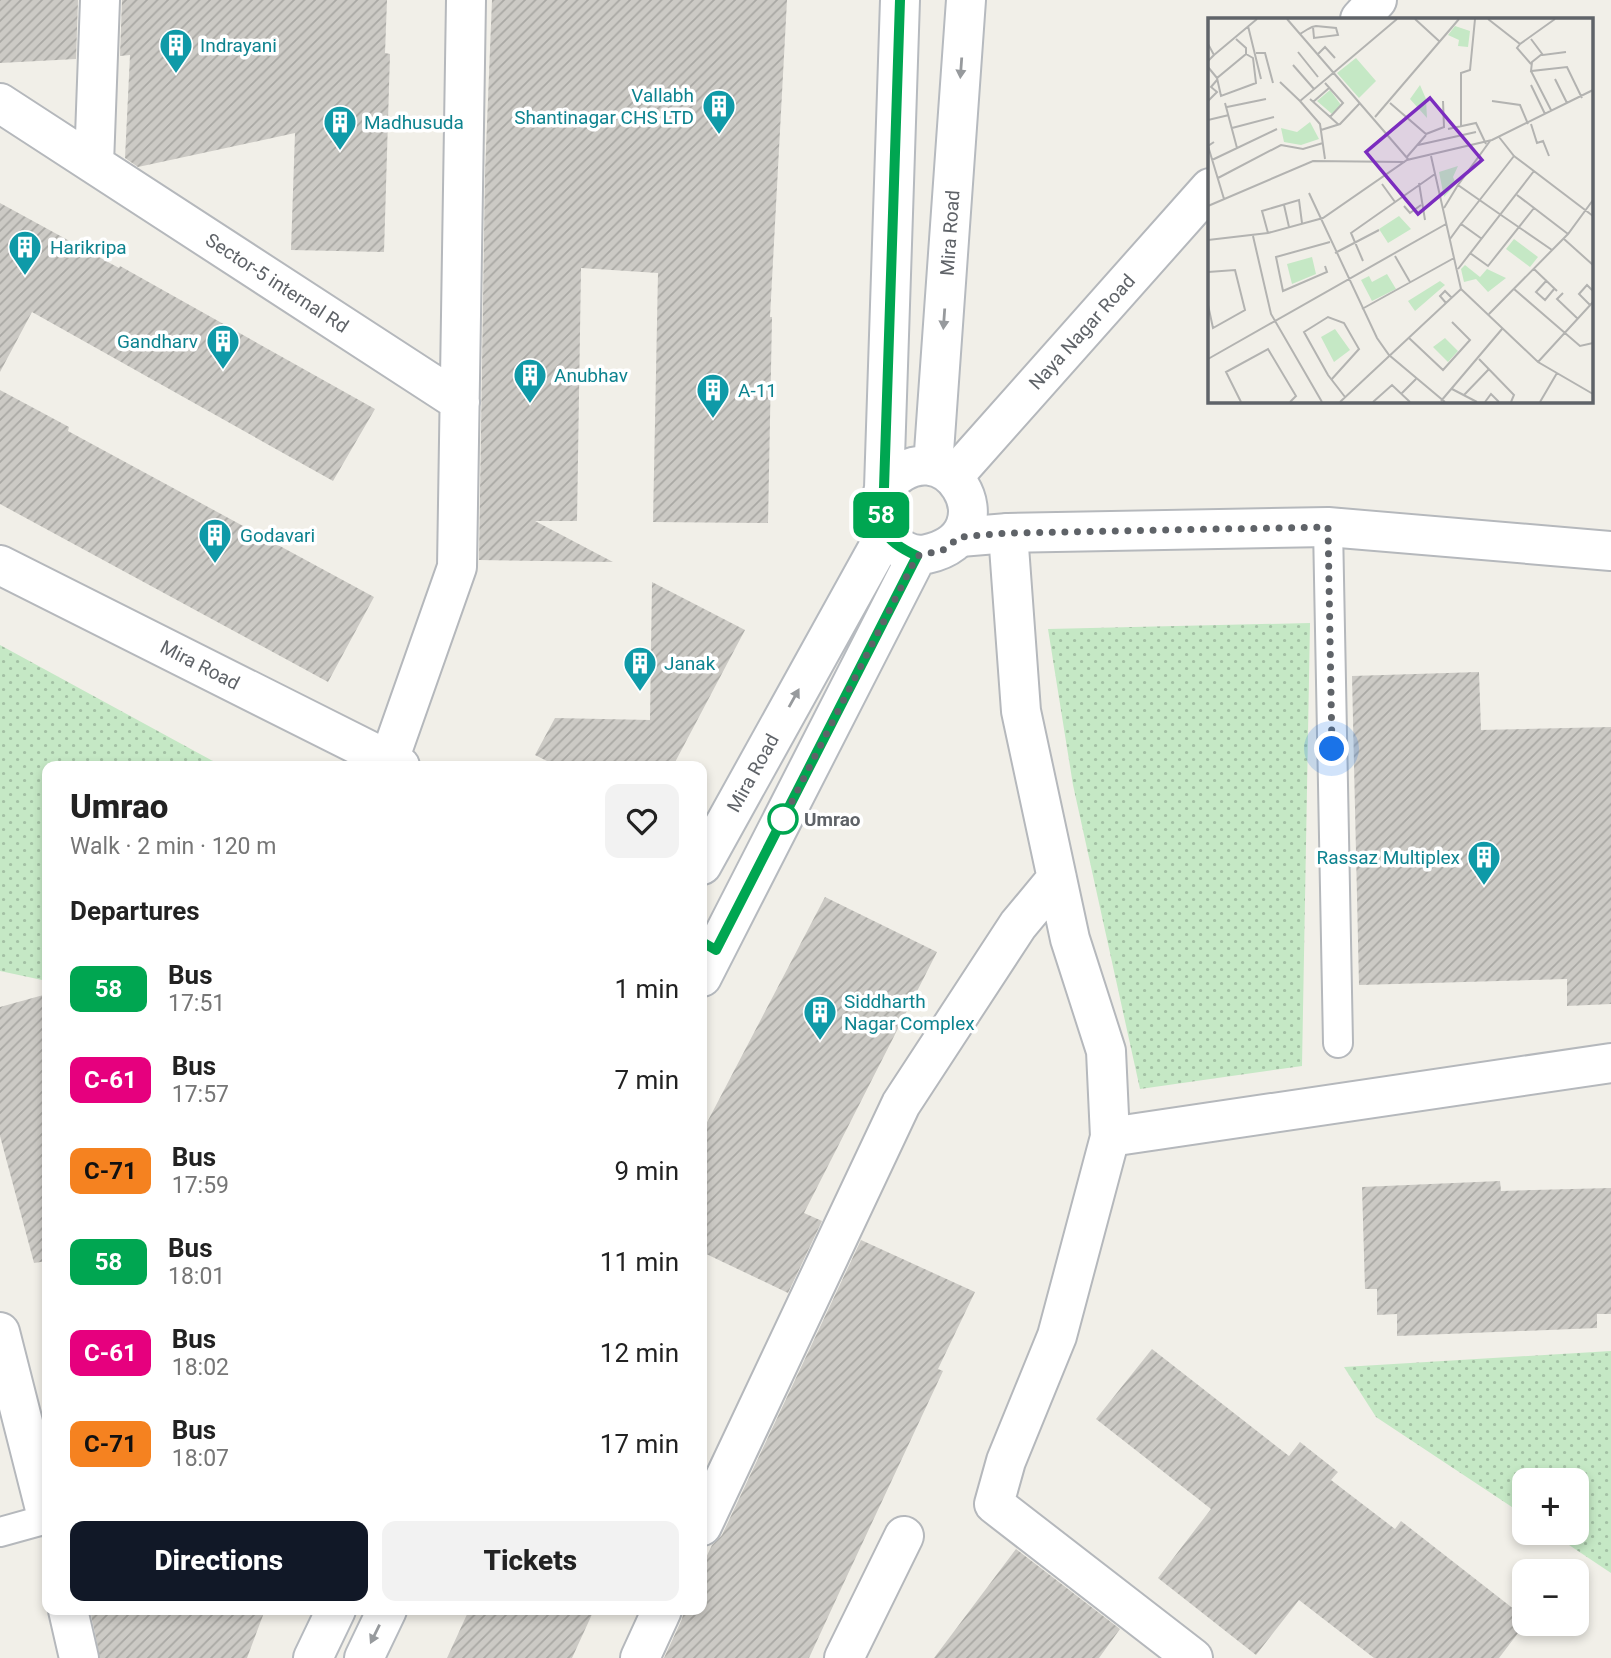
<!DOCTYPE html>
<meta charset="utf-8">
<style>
body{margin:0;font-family:Roboto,sans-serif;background:#f2f2f2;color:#222;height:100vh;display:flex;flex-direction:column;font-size:26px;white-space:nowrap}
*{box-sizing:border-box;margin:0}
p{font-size:23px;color:#767676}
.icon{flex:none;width:38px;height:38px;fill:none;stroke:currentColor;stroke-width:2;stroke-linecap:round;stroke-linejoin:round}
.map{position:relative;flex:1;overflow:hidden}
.side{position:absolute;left:42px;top:761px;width:665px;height:854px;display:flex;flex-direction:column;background:#fff;border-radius:14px;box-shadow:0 4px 10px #0003}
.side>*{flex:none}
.badge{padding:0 14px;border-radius:10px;font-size:24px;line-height:46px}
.tools{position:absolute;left:1512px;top:1468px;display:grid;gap:14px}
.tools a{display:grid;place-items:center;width:77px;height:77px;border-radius:14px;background:#fff;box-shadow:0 4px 10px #0003;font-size:35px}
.you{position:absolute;width:35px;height:35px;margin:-18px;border:5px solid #fff;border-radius:50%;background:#1a73e8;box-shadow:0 0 0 10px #1a73e833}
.map>.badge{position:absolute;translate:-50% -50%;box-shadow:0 0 0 4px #fff}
h2{padding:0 28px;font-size:26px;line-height:63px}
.round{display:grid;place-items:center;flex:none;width:74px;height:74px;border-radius:14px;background:#f2f2f2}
.head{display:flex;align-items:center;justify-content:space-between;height:119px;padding:0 28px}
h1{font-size:33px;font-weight:800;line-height:52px}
.primary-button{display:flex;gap:14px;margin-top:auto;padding:14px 28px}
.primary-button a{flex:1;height:80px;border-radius:14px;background:#111827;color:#fff;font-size:28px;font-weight:800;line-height:80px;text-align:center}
.primary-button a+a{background:#f2f2f2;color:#222}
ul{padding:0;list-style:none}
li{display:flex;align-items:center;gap:21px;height:91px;padding:0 28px}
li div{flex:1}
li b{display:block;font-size:26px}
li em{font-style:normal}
li .badge{min-width:77px;font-weight:700;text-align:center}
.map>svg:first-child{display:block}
</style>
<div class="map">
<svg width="1611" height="1658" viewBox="0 0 1611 1658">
<defs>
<pattern id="park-dots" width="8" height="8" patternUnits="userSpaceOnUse" patternTransform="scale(1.75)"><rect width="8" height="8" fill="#c5e8c5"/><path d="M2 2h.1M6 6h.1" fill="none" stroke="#a3c0a4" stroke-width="1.8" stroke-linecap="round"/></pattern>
<pattern id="building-hatch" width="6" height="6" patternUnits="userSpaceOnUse" patternTransform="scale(1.75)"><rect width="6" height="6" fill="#cccac5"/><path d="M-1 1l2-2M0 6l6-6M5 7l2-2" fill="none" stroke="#a9a8a4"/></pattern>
</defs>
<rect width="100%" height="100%" fill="#f1efe8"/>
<path fill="url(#park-dots)" d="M 1310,623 L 1302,1066 L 1140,1089 L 1073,785 L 1048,629 Z
M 0,645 L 222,766 L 47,766 L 47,981 L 0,971 Z
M 1611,1351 L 1611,1573 L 1551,1533 L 1577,1533 L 1577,1480 L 1524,1480 L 1524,1515 L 1376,1417 L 1344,1367 Z"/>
<path fill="url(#building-hatch)" d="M 0,0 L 78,0 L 76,59 L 0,63 Z
M 122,0 L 387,0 L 385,53 L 390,54 L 384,252 L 291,250 L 295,133 L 138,167 L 125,158 L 130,55 L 120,56 Z
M 492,0 L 787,0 L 770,317 L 772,317 L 768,523 L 653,522 L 658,273 L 581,268 L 577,521 L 535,521 L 613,562 L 479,560 L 485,173 Z
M 0,203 L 119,268 L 120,266 L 375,409 L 333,481 L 32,312 L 0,372 Z
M 0,390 L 69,427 L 68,431 L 374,597 L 328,682 L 0,504 Z
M 652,582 L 745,630 L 673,766 L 557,766 L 535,755 L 555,718 L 650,720 Z
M 1479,672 L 1481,730 L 1611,727 L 1611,1004 L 1567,1006 L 1567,979 L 1359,985 L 1352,676 Z
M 825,897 L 937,952 L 804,1213 L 822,1221 L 788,1293 L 702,1252 L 702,1132 Z
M 47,994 L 47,1261 L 34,1263 L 0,1136 L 0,1007 Z
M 1500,1181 L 1501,1191 L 1611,1188 L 1611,1314 L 1597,1314 L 1597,1328 L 1397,1336 L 1397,1314 L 1377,1315 L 1377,1289 L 1365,1289 L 1362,1187 Z
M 861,1240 L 975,1292 L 938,1369 L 943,1371 L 840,1591 L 809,1658 L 664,1658 L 682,1619 L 684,1610 L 702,1610 L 702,1566 L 712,1545 L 722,1535 Z
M 1152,1349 L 1289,1456 L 1300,1442 L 1338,1472 L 1331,1480 L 1395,1529 L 1401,1521 L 1524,1617 L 1525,1624 L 1499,1658 L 1374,1658 L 1299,1600 L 1256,1655 L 1158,1578 L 1211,1509 L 1096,1419 Z
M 1016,1549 L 1120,1629 L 1099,1658 L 934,1658 Z
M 90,1610 L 265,1610 L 247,1658 L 100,1658 Z
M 469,1610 L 594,1610 L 572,1658 L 447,1658 Z"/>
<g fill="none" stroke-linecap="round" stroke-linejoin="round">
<defs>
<path id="service" d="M 1328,527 L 1338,1043
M 0,1532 L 47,1519"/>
<path id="minor" d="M 0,103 L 460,402
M 94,164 L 100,0
M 1008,533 L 1021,711 L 1070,939 L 1106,1051 L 1110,1137
M 389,760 L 457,567 L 466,0
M 0,1332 L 47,1517
M 702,1526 L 901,1104 L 1018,925 L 1057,878
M 68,1610 L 79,1658
M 640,1658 L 662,1610
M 844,1658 L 904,1536
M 1193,1658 L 994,1504 L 1006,1461 L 1057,1336 L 1110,1137 L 1611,1063"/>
<path id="tertiary" d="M 1360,19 L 1377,0
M 954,476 L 1210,188
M 960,537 L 1008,533 L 1328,527 L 1611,551
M 0,565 L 400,766"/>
<path id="secondary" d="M 933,466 L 966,0
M 884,488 C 944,417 1014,535 927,554 C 902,559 878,533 879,509 C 880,502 883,494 884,488 L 900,0
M 702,865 L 885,535
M 702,977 L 917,556
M 313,1658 L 336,1610
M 364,1658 L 387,1610"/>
</defs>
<use href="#service" stroke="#b5b8bc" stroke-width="32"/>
<use href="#minor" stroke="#b5b8bc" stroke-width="42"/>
<use href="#tertiary" stroke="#b5b8bc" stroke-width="42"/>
<use href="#secondary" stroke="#b6babf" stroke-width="42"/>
<use href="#service" stroke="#fff" stroke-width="28"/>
<use href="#minor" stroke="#fff" stroke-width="38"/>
<use href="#tertiary" stroke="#fff" stroke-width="38"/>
<use href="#secondary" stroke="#fff" stroke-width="38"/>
</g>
<defs><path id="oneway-solid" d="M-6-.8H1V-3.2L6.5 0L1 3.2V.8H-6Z" transform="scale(1.75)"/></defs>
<g fill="#979a9d">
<use href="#oneway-solid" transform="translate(961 68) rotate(94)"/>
<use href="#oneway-solid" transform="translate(944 319) rotate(94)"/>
<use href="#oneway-solid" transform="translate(794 698) rotate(-61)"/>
<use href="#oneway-solid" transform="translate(375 1634) rotate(116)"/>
</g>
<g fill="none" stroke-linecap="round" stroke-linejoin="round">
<defs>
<path id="line" d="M 702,942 L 716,950 L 917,556 C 881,539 875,526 884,488 L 900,0"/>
</defs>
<use href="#line" stroke="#fff" stroke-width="16"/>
<use href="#line" stroke="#00a651" stroke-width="10"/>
<path stroke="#5f6368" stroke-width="7" stroke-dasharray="0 12.6" d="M 783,819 L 779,827 L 917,556 L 943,550 L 960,537 L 1008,533 L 1328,527 L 1332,749"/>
</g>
<defs>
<symbol id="building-pin" viewBox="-11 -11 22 30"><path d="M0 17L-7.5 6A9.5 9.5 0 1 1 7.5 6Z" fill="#0f9aa8" stroke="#fff"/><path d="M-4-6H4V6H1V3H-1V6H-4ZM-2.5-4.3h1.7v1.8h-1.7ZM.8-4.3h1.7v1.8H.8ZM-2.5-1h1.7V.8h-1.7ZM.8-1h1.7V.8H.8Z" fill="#fff"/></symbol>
</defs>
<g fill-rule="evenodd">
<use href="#building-pin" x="157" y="26" width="38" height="52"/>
<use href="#building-pin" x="700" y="87" width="38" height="52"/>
<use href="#building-pin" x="321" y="103" width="38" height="52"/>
<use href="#building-pin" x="6" y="228" width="38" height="52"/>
<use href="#building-pin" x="204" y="322" width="38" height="52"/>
<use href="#building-pin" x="511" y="356" width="38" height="52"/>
<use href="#building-pin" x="694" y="371" width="38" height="52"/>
<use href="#building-pin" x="196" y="516" width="38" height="52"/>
<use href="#building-pin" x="621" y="644" width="38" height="52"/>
<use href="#building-pin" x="1465" y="838" width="38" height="52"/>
<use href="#building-pin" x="801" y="993" width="38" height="52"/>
</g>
<circle fill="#fff" stroke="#00a651" stroke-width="3.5" cx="783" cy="819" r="14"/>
<g text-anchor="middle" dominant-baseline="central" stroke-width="7" stroke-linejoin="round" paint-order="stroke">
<g font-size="19" fill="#0d838f" stroke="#fff" text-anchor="start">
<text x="200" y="45">Indrayani</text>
<text x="694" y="95" text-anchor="end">Vallabh<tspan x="694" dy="22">Shantinagar CHS LTD</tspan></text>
<text x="364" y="122">Madhusuda</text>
<text x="50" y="247">Harikripa</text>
<text x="198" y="341" text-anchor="end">Gandharv</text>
<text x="554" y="375">Anubhav</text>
<text x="738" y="390">A-11</text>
<text x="240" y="535">Godavari</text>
<text x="664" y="663">Janak</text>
<text x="1460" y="857" text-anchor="end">Rassaz Multiplex</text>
<text x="844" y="1001">Siddharth<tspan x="844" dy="22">Nagar Complex</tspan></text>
</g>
<g font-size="19" fill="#5f6368" stroke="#fff">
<text transform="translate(950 233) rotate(-86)">Mira Road</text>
<text transform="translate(277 283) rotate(33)">Sector-5 internal Rd</text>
<text transform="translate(1082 332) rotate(-48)">Naya Nagar Road</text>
<text transform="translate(200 665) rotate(27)">Mira Road</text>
<text transform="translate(753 773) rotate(-61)">Mira Road</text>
</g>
<g font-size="19" font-weight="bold" fill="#5f6368" stroke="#fff" text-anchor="start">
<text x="804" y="819">Umrao</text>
</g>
</g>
<g transform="translate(1208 18)">
<rect width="385" height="385" fill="#f1efe8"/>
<path d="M 247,8 L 262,13 L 260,29 L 250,28 L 251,22 L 240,17 ZM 148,40 L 168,63 L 151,80 L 129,55 ZM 212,67 L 218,81 L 219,100 L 202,81 ZM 122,72 L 133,87 L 124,96 L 109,83 ZM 102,104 L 111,121 L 93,127 L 76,124 L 73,110 L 89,114 ZM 250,148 L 245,159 L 248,166 L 236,179 L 231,154 ZM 191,198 L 203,211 L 180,225 L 171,211 ZM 306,221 L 330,239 L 322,249 L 298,231 ZM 104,239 L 108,256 L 84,266 L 79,246 ZM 257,247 L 272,259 L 279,251 L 298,260 L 280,274 L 268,261 L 256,264 L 253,251 ZM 179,256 L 188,271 L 164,283 L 153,262 L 161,258 L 164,264 ZM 232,263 L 237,267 L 207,293 L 200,283 ZM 127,311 L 142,332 L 126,344 L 113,319 ZM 237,320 L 250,333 L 240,344 L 225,329 Z" fill="#c5e8c5"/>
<path fill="none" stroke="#b3b3b1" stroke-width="2" d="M 79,1 L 200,141M 207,1 L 231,23M 280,1 L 312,26 L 347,1M 40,8 L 53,61M 92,16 L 100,11 L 104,9 L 108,8 L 128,10 L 130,17 L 106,20 L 105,9M 323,21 L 335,37 L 358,34M 0,26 L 6,37 L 0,43M 312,26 L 309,30 L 323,46M 90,34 L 110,59M 48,35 L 57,35 L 65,65M 110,36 L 117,29 L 127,40M 334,36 L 324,44 L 323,53 L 359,49 L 374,80M 6,37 L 49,1M 85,47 L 106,71M 0,49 L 9,60 L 38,36 L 38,30 L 28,21M 323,53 L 343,92M 9,60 L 13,78 L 48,65 L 45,40 L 38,36M 347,61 L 359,85M 72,64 L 92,83M 117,65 L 135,85 L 122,99M 323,67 L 337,96M 102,81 L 131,107M 0,83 L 9,74 L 3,69 L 9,62M 284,83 L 312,87 L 320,106M 105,84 L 121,70M 17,85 L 29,130M 182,85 L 218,116 L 236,109 L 235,83M 19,89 L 58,81M 167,99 L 251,1M 0,102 L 21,97M 323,106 L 329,125 L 335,123 L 341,138M 253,108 L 253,55 L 262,52 L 267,1M 24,110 L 66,99M 240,111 L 268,105 L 278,126M 113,112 L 132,106 L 152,85M 291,119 L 306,138 L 385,198M 282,123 L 250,167 L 293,197M 6,124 L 0,128 L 16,181M 210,127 L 268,114M 223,138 L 253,271M 198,140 L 218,117M 117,141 L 112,106 L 92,83 L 189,1M 4,142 L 69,111M 10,160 L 73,127 L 95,131 L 115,125M 211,165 L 217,202M 174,166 L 187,184M 101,175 L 169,320 L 181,337 L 237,384M 309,177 L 360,216M 76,187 L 81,209M 0,188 L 105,143 L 197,144M 196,188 L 202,195 L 213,187M 236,190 L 250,167M 293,197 L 344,232M 253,206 L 306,138M 60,215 L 54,193 L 91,182 L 94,205M 45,218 L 63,296 L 114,384M 242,221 L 253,206 L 274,221M 356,221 L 385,247M 0,222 L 60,215 L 115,200 L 199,142 L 284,122 L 385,72M 127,235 L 171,212M 262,235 L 280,248 L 326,190M 187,238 L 202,264M 155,243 L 143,215 L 227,156M 117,248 L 119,254 L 75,273 L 68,239 L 122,224M 250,251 L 326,153M 326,251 L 349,273M 0,254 L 27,252 L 37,292 L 5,310 L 0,287M 339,262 L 328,274 L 337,282 L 347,270M 253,271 L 330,344 L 385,376M 306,271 L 372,328 L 385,325M 355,275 L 349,281 L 370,301M 238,285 L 232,278 L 237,273 L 244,280M 382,287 L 371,276 L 379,267 L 385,273M 154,291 L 246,240M 281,296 L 360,216 L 385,182M 201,320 L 235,352 L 262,322 L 244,304M 0,341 L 238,206M 271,341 L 306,377 L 303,384M 330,344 L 385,284M 123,362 L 151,331 L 136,305 L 120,299 L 96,314 L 120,357 L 137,379M 244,371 L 269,384M 193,376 L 208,361M 256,377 L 281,351M 233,383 L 294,311M 33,384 L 18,354 L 60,331 L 88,378 L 82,384M 132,384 L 253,271M 165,384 L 184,367 L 202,384M 277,384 L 283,376 L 291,384M 332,384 L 349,355"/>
<path fill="#7b2cbf" fill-opacity="0.15" stroke="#7b2cbf" stroke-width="3.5" d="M 222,80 L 274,142 L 210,196 L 158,134 Z"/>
<rect width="385" height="385" fill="none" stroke="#5f6368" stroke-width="3.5"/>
</g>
</svg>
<div class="tools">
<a>+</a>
<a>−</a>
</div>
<div class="you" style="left:1332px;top:749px"></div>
<b class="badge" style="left:881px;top:515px;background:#00a651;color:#fff">58</b>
<section class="side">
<div class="head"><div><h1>Umrao</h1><p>Walk · 2 min · 120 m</p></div><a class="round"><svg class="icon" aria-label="heart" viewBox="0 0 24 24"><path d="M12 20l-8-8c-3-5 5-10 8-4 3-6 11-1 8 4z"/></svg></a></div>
<h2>Departures</h2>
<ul>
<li><span class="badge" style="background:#00a651;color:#fff">58</span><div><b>Bus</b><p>17:51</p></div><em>1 min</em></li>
<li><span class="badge" style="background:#e6007e;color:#fff">C-61</span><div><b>Bus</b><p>17:57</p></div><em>7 min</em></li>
<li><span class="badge" style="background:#f58220;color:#111">C-71</span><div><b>Bus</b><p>17:59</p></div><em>9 min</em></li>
<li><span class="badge" style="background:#00a651;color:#fff">58</span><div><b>Bus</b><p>18:01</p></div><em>11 min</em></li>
<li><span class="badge" style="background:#e6007e;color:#fff">C-61</span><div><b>Bus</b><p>18:02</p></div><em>12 min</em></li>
<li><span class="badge" style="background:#f58220;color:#111">C-71</span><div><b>Bus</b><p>18:07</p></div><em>17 min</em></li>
</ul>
<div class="primary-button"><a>Directions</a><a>Tickets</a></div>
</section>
</div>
